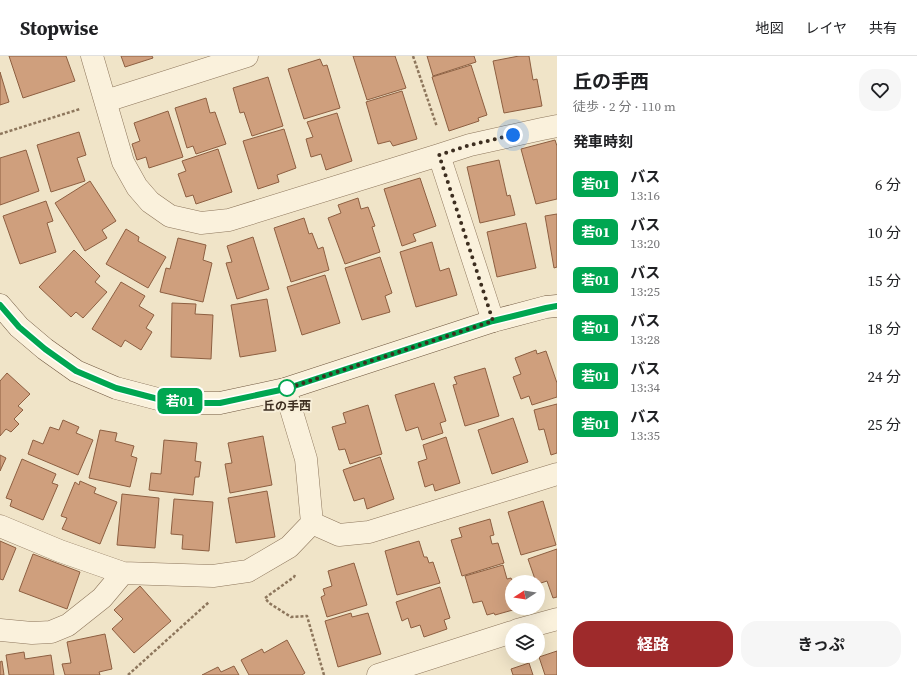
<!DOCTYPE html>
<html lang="ja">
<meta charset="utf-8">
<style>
body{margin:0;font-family:"Source Serif 4","Noto Sans JP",serif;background:#f6f6f6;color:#202124;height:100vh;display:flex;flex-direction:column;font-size:15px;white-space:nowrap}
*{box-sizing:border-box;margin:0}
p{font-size:13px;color:#757577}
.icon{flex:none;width:22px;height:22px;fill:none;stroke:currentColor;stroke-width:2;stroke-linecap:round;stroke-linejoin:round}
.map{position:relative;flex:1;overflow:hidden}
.side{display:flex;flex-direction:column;background:#fff;width:360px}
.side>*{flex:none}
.badge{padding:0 8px;border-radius:6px;font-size:14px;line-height:26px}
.needle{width:26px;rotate:258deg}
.fabs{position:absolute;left:505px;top:519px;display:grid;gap:8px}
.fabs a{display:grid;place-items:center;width:40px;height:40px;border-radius:50%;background:#fff;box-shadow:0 4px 16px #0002;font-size:20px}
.you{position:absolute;width:20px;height:20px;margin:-10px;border:3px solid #fff;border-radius:50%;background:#1a73e8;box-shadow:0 0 0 6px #1a73e833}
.map>.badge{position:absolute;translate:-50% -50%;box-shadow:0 0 0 2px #fff}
h2{padding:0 16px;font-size:15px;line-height:36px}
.round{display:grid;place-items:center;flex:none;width:42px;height:42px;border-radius:16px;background:#f6f6f6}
.head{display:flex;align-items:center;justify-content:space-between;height:68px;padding:0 16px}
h1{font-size:19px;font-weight:700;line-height:30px}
.action{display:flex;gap:8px;margin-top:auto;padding:8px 16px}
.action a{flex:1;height:46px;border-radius:16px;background:#9e2a2b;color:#fff;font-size:16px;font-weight:700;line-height:46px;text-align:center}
.action a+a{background:#f6f6f6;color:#202124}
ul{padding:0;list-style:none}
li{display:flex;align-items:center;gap:12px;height:48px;padding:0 16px}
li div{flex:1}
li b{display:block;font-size:15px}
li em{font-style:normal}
li .badge{min-width:44px;font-weight:700;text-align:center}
header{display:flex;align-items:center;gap:24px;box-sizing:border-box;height:56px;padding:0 20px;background:#fff;border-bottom:1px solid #e0e0e0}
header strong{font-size:19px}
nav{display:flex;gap:22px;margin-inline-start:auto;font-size:14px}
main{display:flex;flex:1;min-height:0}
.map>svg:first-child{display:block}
</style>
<header>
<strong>Stopwise</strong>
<nav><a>地図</a><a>レイヤ</a><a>共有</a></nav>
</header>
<main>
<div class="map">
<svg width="557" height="619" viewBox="0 0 557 619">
<rect width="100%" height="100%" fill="#f0e4c8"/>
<path fill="#cf9f7d" stroke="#8d5f41" d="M 9,0 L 66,0 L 75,25 L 23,42 Z
M 121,0 L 152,0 L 153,2 L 125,11 Z
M 353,0 L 395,0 L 406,32 L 367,44 Z
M 427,0 L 474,0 L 476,6 L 433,20 Z
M 519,0 L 529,0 L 533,24 L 537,23 L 542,50 L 504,57 L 493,5 Z
M 320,3 L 323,10 L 327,9 L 340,52 L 304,63 L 288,13 Z
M 471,9 L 487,59 L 478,62 L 479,65 L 449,75 L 432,21 Z
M 0,16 L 9,46 L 0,49 Z
M 268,21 L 283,70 L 252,80 L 244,56 L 240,57 L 233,32 Z
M 402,35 L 417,83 L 393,90 L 390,85 L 378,88 L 366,46 Z
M 206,42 L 210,57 L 215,56 L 226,88 L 196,98 L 193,90 L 187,92 L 175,52 Z
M 168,55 L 183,101 L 149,112 L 146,101 L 137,104 L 132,88 L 140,85 L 134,67 Z
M 337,57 L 352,105 L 326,114 L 321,98 L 311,101 L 306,83 L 313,81 L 307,66 Z
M 284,73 L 296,112 L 277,119 L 279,126 L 258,133 L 243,85 Z
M 79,76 L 86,99 L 77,102 L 85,125 L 51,136 L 37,89 Z
M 555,84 L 557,90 L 557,143 L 536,148 L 521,93 Z
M 218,93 L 232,136 L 196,148 L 193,139 L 186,141 L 178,118 L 186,115 L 182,105 Z
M 26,94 L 39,135 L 0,149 L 0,102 Z
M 499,104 L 507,140 L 510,139 L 515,159 L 480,167 L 467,111 Z
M 420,122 L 436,170 L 413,178 L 416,185 L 402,190 L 384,133 Z
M 90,125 L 116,165 L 102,174 L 107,182 L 85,195 L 55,147 Z
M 358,142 L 361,153 L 368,151 L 375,170 L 372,171 L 380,196 L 345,208 L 328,162 L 341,157 L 338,149 Z
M 46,145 L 53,165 L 47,167 L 56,196 L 20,208 L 3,160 Z
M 557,158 L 557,211 L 554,212 L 545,160 Z
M 304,162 L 309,178 L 312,177 L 318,193 L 323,191 L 329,214 L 291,226 L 274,172 Z
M 526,167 L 536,212 L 497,221 L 487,176 Z
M 126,173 L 139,181 L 138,185 L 166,201 L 148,232 L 106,208 Z
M 253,181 L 269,233 L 237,243 L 226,207 L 232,206 L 227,190 Z
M 178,182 L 206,189 L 203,204 L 212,207 L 203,246 L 160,236 L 166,212 L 170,213 Z
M 432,186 L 440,215 L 449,212 L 457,239 L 416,251 L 400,196 Z
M 74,194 L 100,220 L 95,226 L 107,236 L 83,262 L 76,256 L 71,261 L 39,231 Z
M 380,201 L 392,237 L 385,240 L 390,256 L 362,264 L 345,212 Z
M 325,219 L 340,267 L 302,279 L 287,231 Z
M 121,226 L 145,240 L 139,250 L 154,259 L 146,272 L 152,276 L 141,294 L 125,284 L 121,291 L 92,273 Z
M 267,243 L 276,295 L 240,301 L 231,249 Z
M 172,247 L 196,248 L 195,258 L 213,259 L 211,303 L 171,301 Z
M 536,294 L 537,298 L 546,295 L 557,327 L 557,341 L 532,349 L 529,340 L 521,343 L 513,321 L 521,318 L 515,302 Z
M 485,312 L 499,360 L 465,370 L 453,329 L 457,328 L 454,321 Z
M 7,317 L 30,338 L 18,350 L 23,354 L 14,363 L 19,368 L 11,376 L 6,373 L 0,380 L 0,325 Z
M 434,327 L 446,365 L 440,367 L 443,377 L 422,384 L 418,371 L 406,375 L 395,339 Z
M 557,348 L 557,397 L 551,399 L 544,373 L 539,374 L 534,354 Z
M 368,349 L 382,398 L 350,408 L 345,393 L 339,394 L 332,371 L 346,367 L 343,357 Z
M 513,362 L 528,406 L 492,418 L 478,374 Z
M 63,364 L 79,371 L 76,377 L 93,384 L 78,419 L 28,398 L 33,384 L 43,388 L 50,371 L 59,374 Z
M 100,374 L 117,377 L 115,385 L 134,390 L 131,400 L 137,402 L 130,431 L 89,422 Z
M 263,380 L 272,429 L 230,437 L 225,408 L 232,407 L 228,387 Z
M 446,381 L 460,427 L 435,435 L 433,428 L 425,431 L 418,406 L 427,403 L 423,389 Z
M 164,384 L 197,387 L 195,405 L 201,406 L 199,421 L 195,421 L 193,439 L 149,434 L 151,417 L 161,418 Z
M 0,399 L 6,402 L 0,415 Z
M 380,401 L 394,443 L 367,453 L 364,442 L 354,445 L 343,414 Z
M 22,403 L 56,418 L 52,427 L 58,429 L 43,464 L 10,450 L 12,444 L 6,442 Z
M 80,425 L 96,432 L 94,437 L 117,446 L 100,488 L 62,473 L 67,462 L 61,460 L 75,426 L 79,429 Z
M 267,435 L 275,481 L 236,487 L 228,442 Z
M 122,438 L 159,442 L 155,492 L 117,489 Z
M 174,443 L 213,446 L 209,495 L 182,493 L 183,479 L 171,478 Z
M 543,445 L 556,489 L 521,499 L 508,456 Z
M 490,463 L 494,479 L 490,480 L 492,488 L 498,487 L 504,507 L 462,520 L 451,484 L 462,481 L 459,472 Z
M 0,485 L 16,492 L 3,524 L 0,523 Z
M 419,485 L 424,501 L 427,501 L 429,507 L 433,506 L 440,527 L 397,539 L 385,495 Z
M 557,493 L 557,541 L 553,542 L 547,525 L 538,528 L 538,526 L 536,526 L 528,503 Z
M 33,498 L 80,516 L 67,553 L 19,535 Z
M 354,507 L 367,549 L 327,561 L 321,541 L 325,539 L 323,533 L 332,530 L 328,515 Z
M 503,509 L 507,523 L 511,522 L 513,526 L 512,552 L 520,552 L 495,559 L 494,557 L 487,559 L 482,545 L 473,547 L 465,520 Z
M 140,530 L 171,565 L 134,597 L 112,573 L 123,563 L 114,554 Z
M 440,531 L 450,562 L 444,564 L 447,573 L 424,581 L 420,569 L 411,572 L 408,562 L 402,565 L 396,546 Z
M 351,557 L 352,561 L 368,557 L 381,598 L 338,611 L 325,565 Z
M 105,578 L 112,613 L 99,616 L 100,619 L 65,619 L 62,608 L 71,607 L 67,586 Z
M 287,584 L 305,617 L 302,619 L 249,619 L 241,604 L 262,593 L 264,597 Z
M 557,595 L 557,619 L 545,619 L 539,601 Z
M 24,596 L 25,603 L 51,599 L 54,619 L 9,619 L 6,599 Z
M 2,605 L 4,619 L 0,619 L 0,606 Z
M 529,607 L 533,619 L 513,619 L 511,613 Z
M 234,610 L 239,619 L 202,619 L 218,611 L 221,616 Z"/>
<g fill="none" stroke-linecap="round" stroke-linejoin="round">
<defs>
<path id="street" d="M 92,0 L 123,106 L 137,131 L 150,146 L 170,160 L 201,167 L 229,164 L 439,99 L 470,89 L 542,73 L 557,70
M 106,45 L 247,0
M 439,99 L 493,265
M 312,467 L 339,479 L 369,476 L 557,418
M 0,470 L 60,495 L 123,517 L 213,520 L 248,515 L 289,491 L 312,467 L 306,403 L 285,333
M 0,574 L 32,577 L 51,576 L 68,569 L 102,542 L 123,517
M 517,574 L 557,563
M 378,619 L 512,576"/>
<path id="secondary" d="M 0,249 L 19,271 L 45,293 L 76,315 L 116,332 L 158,343 L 189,347 L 220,347 L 285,333 L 493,265 L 546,251 L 557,250"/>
</defs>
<use href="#street" stroke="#8d765c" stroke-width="23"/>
<use href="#secondary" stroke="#6f573f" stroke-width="23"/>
<path stroke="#8d765c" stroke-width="2.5" stroke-dasharray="3 2" stroke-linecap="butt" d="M 413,0 L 437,71
M 0,78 L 80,53
M 295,519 L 294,521 L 265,542 L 269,547 L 291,561 L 307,560 L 324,619
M 128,619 L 209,546"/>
<use href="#street" stroke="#faf1dc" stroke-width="22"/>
<use href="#secondary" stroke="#faf1dc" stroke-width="22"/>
</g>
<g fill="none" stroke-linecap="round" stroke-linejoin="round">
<defs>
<path id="line" d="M 0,249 L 19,271 L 45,293 L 76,315 L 116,332 L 158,343 L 189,347 L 220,347 L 285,333 L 493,265 L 546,252 L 557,250"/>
</defs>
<use href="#line" stroke="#fff" stroke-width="9"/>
<use href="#line" stroke="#00a651" stroke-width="6"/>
<path stroke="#3d2e20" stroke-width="4" stroke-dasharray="0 7.2" d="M 287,332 L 285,333 L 493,265 L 439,99 L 470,89 L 513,79"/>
</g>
<circle fill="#fff" stroke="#00a651" stroke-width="2" cx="287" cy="332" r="8"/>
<g text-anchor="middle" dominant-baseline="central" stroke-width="4" stroke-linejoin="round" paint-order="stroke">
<g font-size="12" font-weight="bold" fill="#3d2e20" stroke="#f7eed8">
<text x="287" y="350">丘の手西</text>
</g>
</g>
</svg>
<div class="fabs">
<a><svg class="needle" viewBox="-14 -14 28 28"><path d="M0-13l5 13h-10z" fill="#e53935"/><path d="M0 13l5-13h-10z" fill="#757577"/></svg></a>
<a><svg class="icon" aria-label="layers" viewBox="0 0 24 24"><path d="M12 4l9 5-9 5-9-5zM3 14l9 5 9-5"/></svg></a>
</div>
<div class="you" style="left:513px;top:79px"></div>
<b class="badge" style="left:180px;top:345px;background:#00a651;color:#fff">若01</b>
</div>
<section class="side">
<div class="head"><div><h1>丘の手西</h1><p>徒歩 · 2 分 · 110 m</p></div><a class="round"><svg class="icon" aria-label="heart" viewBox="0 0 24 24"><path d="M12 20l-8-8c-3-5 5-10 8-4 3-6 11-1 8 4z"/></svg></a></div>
<h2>発車時刻</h2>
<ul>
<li><span class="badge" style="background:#00a651;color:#fff">若01</span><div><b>バス</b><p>13:16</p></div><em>6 分</em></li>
<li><span class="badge" style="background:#00a651;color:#fff">若01</span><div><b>バス</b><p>13:20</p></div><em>10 分</em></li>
<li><span class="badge" style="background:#00a651;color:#fff">若01</span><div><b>バス</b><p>13:25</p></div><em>15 分</em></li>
<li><span class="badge" style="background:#00a651;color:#fff">若01</span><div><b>バス</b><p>13:28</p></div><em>18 分</em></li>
<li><span class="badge" style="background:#00a651;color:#fff">若01</span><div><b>バス</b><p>13:34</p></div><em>24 分</em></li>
<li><span class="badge" style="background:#00a651;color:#fff">若01</span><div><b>バス</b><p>13:35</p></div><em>25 分</em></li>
</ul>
<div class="action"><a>経路</a><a>きっぷ</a></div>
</section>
</main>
